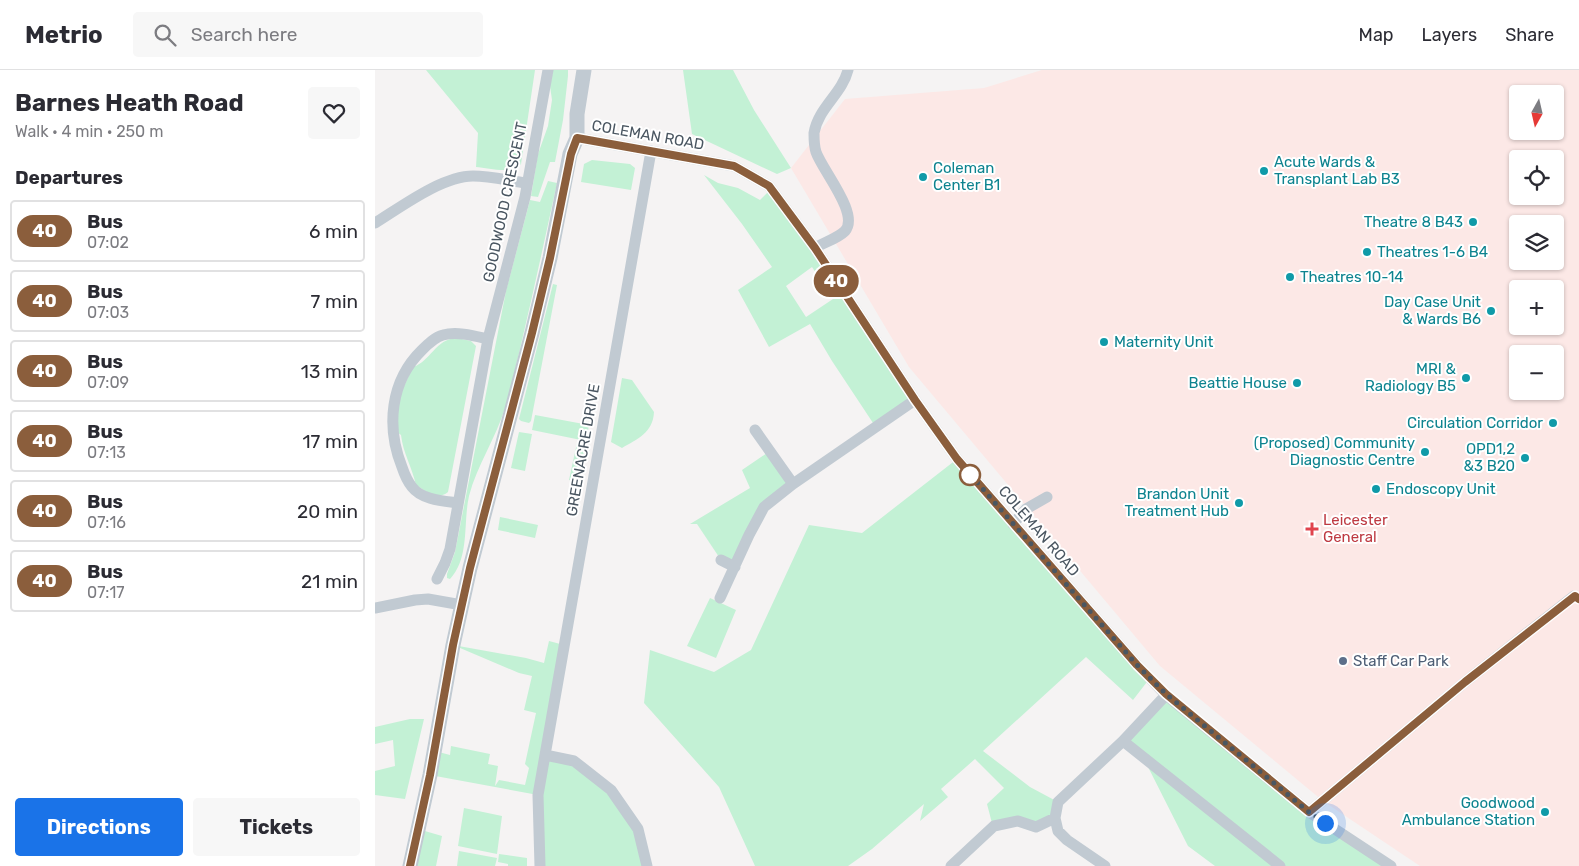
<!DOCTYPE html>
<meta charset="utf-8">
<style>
body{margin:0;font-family:Rubik,sans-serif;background:#f7f7f7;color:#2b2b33;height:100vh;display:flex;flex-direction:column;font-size:19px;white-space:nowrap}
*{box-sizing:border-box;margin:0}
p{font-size:16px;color:#7c7c81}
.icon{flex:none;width:28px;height:28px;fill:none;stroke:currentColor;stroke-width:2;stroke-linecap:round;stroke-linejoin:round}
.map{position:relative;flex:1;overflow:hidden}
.side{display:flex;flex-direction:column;background:#fff;width:375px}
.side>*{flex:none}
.badge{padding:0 10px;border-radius:16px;font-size:18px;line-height:32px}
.needle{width:32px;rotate:188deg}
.fabs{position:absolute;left:1134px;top:15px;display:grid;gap:10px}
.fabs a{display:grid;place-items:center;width:55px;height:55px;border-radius:5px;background:#fff;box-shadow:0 1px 4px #0004;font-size:25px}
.you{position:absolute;width:25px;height:25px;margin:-12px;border:4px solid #fff;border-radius:50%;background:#1a73e8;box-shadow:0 0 0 8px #1a73e833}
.map>.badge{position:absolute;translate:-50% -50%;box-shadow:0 0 0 2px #fff}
h2{padding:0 15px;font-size:19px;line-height:45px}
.round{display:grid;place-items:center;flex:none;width:52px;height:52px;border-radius:5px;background:#f7f7f7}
.headline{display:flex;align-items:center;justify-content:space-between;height:85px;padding:0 15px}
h1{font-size:24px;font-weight:700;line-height:38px}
.cta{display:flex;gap:10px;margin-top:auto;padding:10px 15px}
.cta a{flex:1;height:58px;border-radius:5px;background:#1a73e8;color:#fff;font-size:20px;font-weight:700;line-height:58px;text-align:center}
.cta a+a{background:#f7f7f7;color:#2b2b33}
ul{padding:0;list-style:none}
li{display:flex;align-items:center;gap:15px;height:62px;margin:0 10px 8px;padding:0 5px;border:2px solid #e1e1e2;border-radius:5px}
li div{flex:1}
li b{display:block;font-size:19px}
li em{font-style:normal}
li .badge{min-width:55px;font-weight:700;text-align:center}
header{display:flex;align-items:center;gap:30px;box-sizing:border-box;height:70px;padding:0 25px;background:#fff;border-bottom:1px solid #e1e1e2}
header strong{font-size:24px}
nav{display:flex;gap:28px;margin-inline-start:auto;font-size:18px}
.search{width:350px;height:45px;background:#f7f7f7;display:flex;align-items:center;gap:12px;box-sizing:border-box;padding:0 18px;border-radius:5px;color:#7c7c81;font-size:19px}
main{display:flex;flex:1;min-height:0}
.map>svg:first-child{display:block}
</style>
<header>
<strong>Metrio</strong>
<div class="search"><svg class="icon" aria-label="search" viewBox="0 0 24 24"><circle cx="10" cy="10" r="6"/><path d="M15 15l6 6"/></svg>Search here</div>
<nav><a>Map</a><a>Layers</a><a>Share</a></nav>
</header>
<main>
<section class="side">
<div class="headline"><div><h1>Barnes Heath Road</h1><p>Walk · 4 min · 250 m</p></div><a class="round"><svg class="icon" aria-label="heart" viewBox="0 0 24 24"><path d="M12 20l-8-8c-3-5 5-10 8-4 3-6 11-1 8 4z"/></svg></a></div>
<h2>Departures</h2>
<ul>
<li><span class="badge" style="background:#8b5e3c;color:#fff">40</span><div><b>Bus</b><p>07:02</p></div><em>6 min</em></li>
<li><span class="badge" style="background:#8b5e3c;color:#fff">40</span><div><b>Bus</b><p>07:03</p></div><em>7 min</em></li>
<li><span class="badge" style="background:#8b5e3c;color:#fff">40</span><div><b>Bus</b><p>07:09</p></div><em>13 min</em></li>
<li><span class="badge" style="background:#8b5e3c;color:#fff">40</span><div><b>Bus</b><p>07:13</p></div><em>17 min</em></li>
<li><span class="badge" style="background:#8b5e3c;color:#fff">40</span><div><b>Bus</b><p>07:16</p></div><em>20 min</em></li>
<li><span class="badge" style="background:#8b5e3c;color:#fff">40</span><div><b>Bus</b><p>07:17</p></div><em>21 min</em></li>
</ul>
<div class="cta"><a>Directions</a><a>Tickets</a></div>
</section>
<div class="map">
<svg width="1204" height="796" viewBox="0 0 1204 796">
<rect width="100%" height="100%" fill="#f5f3f3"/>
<path fill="#fce8e6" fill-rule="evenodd" d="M 667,0 L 1204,0 L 1204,796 L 1045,796 L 948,731 L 785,596 L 534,297 L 416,98 L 470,29 L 609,18 ZM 1142,24 L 1180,24 L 1180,61 L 1142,61 ZM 1142,89 L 1180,89 L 1180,126 L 1142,126 ZM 1142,154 L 1180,154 L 1180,191 L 1142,191 ZM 1142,219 L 1180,219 L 1180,256 L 1142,256 ZM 1142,284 L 1180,284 L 1180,321 L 1142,321 Z"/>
<path fill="#c3f1d5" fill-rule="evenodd" d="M 51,0 L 160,0 L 146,94 C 138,105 114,98 101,97 L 103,63 Z
M 178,0 L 193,0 L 193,6 L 188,50 L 180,92 L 175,92 L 163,127 L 156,126 L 163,84 L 173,56 L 177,30 L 175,16 Z
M 308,0 L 358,0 L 379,40 L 416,98 L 402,104 L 317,64 Z
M 217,90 L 255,94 L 260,98 L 256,120 L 206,112 L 209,94 Z
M 329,105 L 343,113 L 363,118 L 385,130 L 394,121 L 540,330 L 500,356 L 457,291 L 435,254 L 394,277 L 363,220 L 397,197 L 367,154 ZM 437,197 L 458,229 L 431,247 L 411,216 Z
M 173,111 L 182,113 C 170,168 158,224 145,279 C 140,299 136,319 130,338 C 121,368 102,395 94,426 C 88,452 95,488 75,509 L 72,508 L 72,504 L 80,482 L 131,221 L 155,130 L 165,132 Z
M 178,214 L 182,215 L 156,351 L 154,353 L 146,351 L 144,349 Z
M 82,268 L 96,271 L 101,276 L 73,422 C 62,431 51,421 41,415 C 37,397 28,383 26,365 L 22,362 L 22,331 L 38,297 C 56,291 60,269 82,268 Z
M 247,308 L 257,310 L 279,342 C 278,363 262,369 247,378 L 236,372 Z
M 160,345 L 214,355 L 211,371 L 157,360 Z
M 144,362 L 157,364 L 150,401 L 136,398 Z
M 202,373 L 210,375 L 203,412 L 194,410 Z
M 395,381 L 418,414 L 389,437 L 360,497 L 346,490 L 322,454 L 315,454 L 375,418 L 367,400 Z
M 582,389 L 775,608 L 758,630 L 711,587 L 608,681 L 655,717 L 683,732 L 680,748 L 661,757 L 645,751 L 618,757 L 612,734 L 629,718 L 600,689 L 566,719 L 573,727 L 545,751 L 549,734 L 497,779 L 473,796 L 380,796 L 344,717 L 269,633 L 275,580 L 339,602 L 376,580 L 434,455 L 487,463 Z
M 125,447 L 163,455 L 160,468 L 123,460 Z
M 335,528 L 361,540 L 341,588 L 312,576 Z
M 174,571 L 189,575 L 170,684 L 199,691 L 236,720 L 263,759 L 272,796 L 165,796 L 163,725 L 55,705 L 60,681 L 75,685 L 76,676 L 115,684 L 113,694 L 123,696 L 120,716 L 124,710 L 150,715 L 154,698 L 150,694 L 161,643 L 149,640 L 157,606 L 144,603 L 78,575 L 151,588 L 169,593 Z
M 791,625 L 934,742 L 1016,796 L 840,796 L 813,776 L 768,687 L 748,672 Z
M 35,649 L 49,649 L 30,729 L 0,725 L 0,701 L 20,696 L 18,670 L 0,674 L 0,657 Z
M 89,738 L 127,746 L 122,784 L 83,776 Z
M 43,759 L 67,766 L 61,796 L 35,796 Z
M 84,781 L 122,788 L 120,796 L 82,796 Z
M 124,784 L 152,788 L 152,796 L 133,796 L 133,794 L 123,792 Z"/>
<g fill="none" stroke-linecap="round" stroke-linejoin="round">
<path stroke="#c1cad2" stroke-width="11" d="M 202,68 L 359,96 L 394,116 L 440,178 L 540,330 L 582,389 L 762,595 L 791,625 L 934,742 L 1016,796
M 0,153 C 26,137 67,106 98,106 C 116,106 135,111 152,113
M 440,178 C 449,172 462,169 470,161 C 485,144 447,100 441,82 C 439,76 439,69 439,63 C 443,38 467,24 473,0
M 380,360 L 418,414
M 83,433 C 68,431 47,430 37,417 C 33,412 29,403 27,397 C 11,357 15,311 47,280 C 53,274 60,267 68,265 C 82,261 100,266 113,269
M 638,454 L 651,439 L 672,427
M 346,490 L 360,497
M 62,509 L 70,493 L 75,479 L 113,269 L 150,127 L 173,0
M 345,528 L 374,465 L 389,437 L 418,414 L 540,330
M 0,538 L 40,530 L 53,529 L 87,535
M 748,671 L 905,796
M 170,685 L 199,691 L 236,720 L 263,759 L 272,796
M 934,742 L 1090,612 L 1199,526
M 165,796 L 163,725 L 276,81
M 576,796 L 619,756 L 643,751 L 661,757 L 680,748
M 730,796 L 692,770 L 683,761 L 680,748 L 683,732 L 748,671 L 791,625"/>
<path stroke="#c1cad2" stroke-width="15" d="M 35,796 L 55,705 L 78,575 L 95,498 L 157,263 L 175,188 L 195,84 L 202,68 L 202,44 L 209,0"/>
</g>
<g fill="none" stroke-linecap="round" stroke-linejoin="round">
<defs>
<path id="line" d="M 35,796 L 55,705 L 78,575 L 95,498 L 157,263 L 175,188 L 196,84 L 202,68 L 359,96 L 394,116 L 440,178 L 540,330 L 582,389 L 762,595 L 791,624 L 934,742 L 1090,612 L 1200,526 L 1204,529"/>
</defs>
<use href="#line" stroke="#fff" stroke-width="11"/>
<use href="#line" stroke="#8b5e3c" stroke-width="8"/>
<path stroke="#4a5661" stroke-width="5" stroke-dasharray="0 9" d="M 595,405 L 593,402 L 762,595 L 791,624 L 934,742 L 950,753"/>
</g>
<g fill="#0f9aa8" stroke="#fff" stroke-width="2">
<circle cx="889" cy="101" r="5"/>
<circle cx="548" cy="107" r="5"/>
<circle cx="1098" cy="152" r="5"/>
<circle cx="992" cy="182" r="5"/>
<circle cx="915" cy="207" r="5"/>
<circle cx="1116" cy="241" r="5"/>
<circle cx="729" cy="272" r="5"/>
<circle cx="1091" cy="308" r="5"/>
<circle cx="922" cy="313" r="5"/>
<circle cx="1178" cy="353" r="5"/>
<circle cx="1050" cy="382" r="5"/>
<circle cx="1150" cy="388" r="5"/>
<circle cx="1001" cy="419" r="5"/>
<circle cx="864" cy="433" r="5"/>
<circle cx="1170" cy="742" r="5"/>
</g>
<circle fill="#fff" stroke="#8b5e3c" stroke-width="2.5" cx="595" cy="405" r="10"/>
<path fill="#e0444e" stroke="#fff" stroke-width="2" d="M934.5 451.5h5v5h5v5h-5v5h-5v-5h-5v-5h5z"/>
<circle fill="#5c6f8a" stroke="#fff" stroke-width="2" cx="968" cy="591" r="5"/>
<g text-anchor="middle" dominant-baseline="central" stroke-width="4" stroke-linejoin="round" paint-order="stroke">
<g font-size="15" fill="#4a5661" stroke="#fff">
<text transform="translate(273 65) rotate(10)">COLEMAN ROAD</text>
<text transform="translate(130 132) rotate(-78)">GOODWOOD CRESCENT</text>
<text transform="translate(208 380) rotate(-80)">GREENACRE DRIVE</text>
<text transform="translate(664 461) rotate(49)">COLEMAN ROAD</text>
</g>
<g font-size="15" fill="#0d838f" stroke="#fff" text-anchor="end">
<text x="899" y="92" text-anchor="start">Acute Wards &amp;<tspan x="899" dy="17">Transplant Lab B3</tspan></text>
<text x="558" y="98" text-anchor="start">Coleman<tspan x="558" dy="17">Center B1</tspan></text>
<text x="1088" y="152">Theatre 8 B43</text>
<text x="1002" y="182" text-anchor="start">Theatres 1-6 B4</text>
<text x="925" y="207" text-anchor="start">Theatres 10-14</text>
<text x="1106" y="232">Day Case Unit<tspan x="1106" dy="17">&amp; Wards B6</tspan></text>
<text x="739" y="272" text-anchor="start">Maternity Unit</text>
<text x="1081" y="299">MRI &amp;<tspan x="1081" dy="17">Radiology B5</tspan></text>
<text x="912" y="313">Beattie House</text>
<text x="1168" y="353">Circulation Corridor</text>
<text x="1040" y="373">(Proposed) Community<tspan x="1040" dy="17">Diagnostic Centre</tspan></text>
<text x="1140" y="379">OPD1,2<tspan x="1140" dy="17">&amp;3 B20</tspan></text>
<text x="1011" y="419" text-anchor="start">Endoscopy Unit</text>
<text x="854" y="424">Brandon Unit<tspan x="854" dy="17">Treatment Hub</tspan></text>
<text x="1160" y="733">Goodwood<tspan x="1160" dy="17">Ambulance Station</tspan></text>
</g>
<g font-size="15" fill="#be3a42" stroke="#fff" text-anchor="start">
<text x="948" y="450">Leicester<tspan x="948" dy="17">General</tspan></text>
</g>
<g font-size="15" fill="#4e5e75" stroke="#fff" text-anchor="start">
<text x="978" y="591">Staff Car Park</text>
</g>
</g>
</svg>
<div class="fabs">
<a><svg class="needle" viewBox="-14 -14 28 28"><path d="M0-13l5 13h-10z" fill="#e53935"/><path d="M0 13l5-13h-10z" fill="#7c7c81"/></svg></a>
<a><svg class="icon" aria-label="locate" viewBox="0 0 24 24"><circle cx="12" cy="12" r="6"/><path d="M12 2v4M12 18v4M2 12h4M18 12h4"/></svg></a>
<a><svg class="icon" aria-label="layers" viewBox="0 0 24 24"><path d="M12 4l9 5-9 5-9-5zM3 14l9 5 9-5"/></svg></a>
<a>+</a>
<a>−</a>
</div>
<div class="you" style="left:950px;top:753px"></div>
<b class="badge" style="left:461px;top:211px;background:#8b5e3c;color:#fff">40</b>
</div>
</main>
